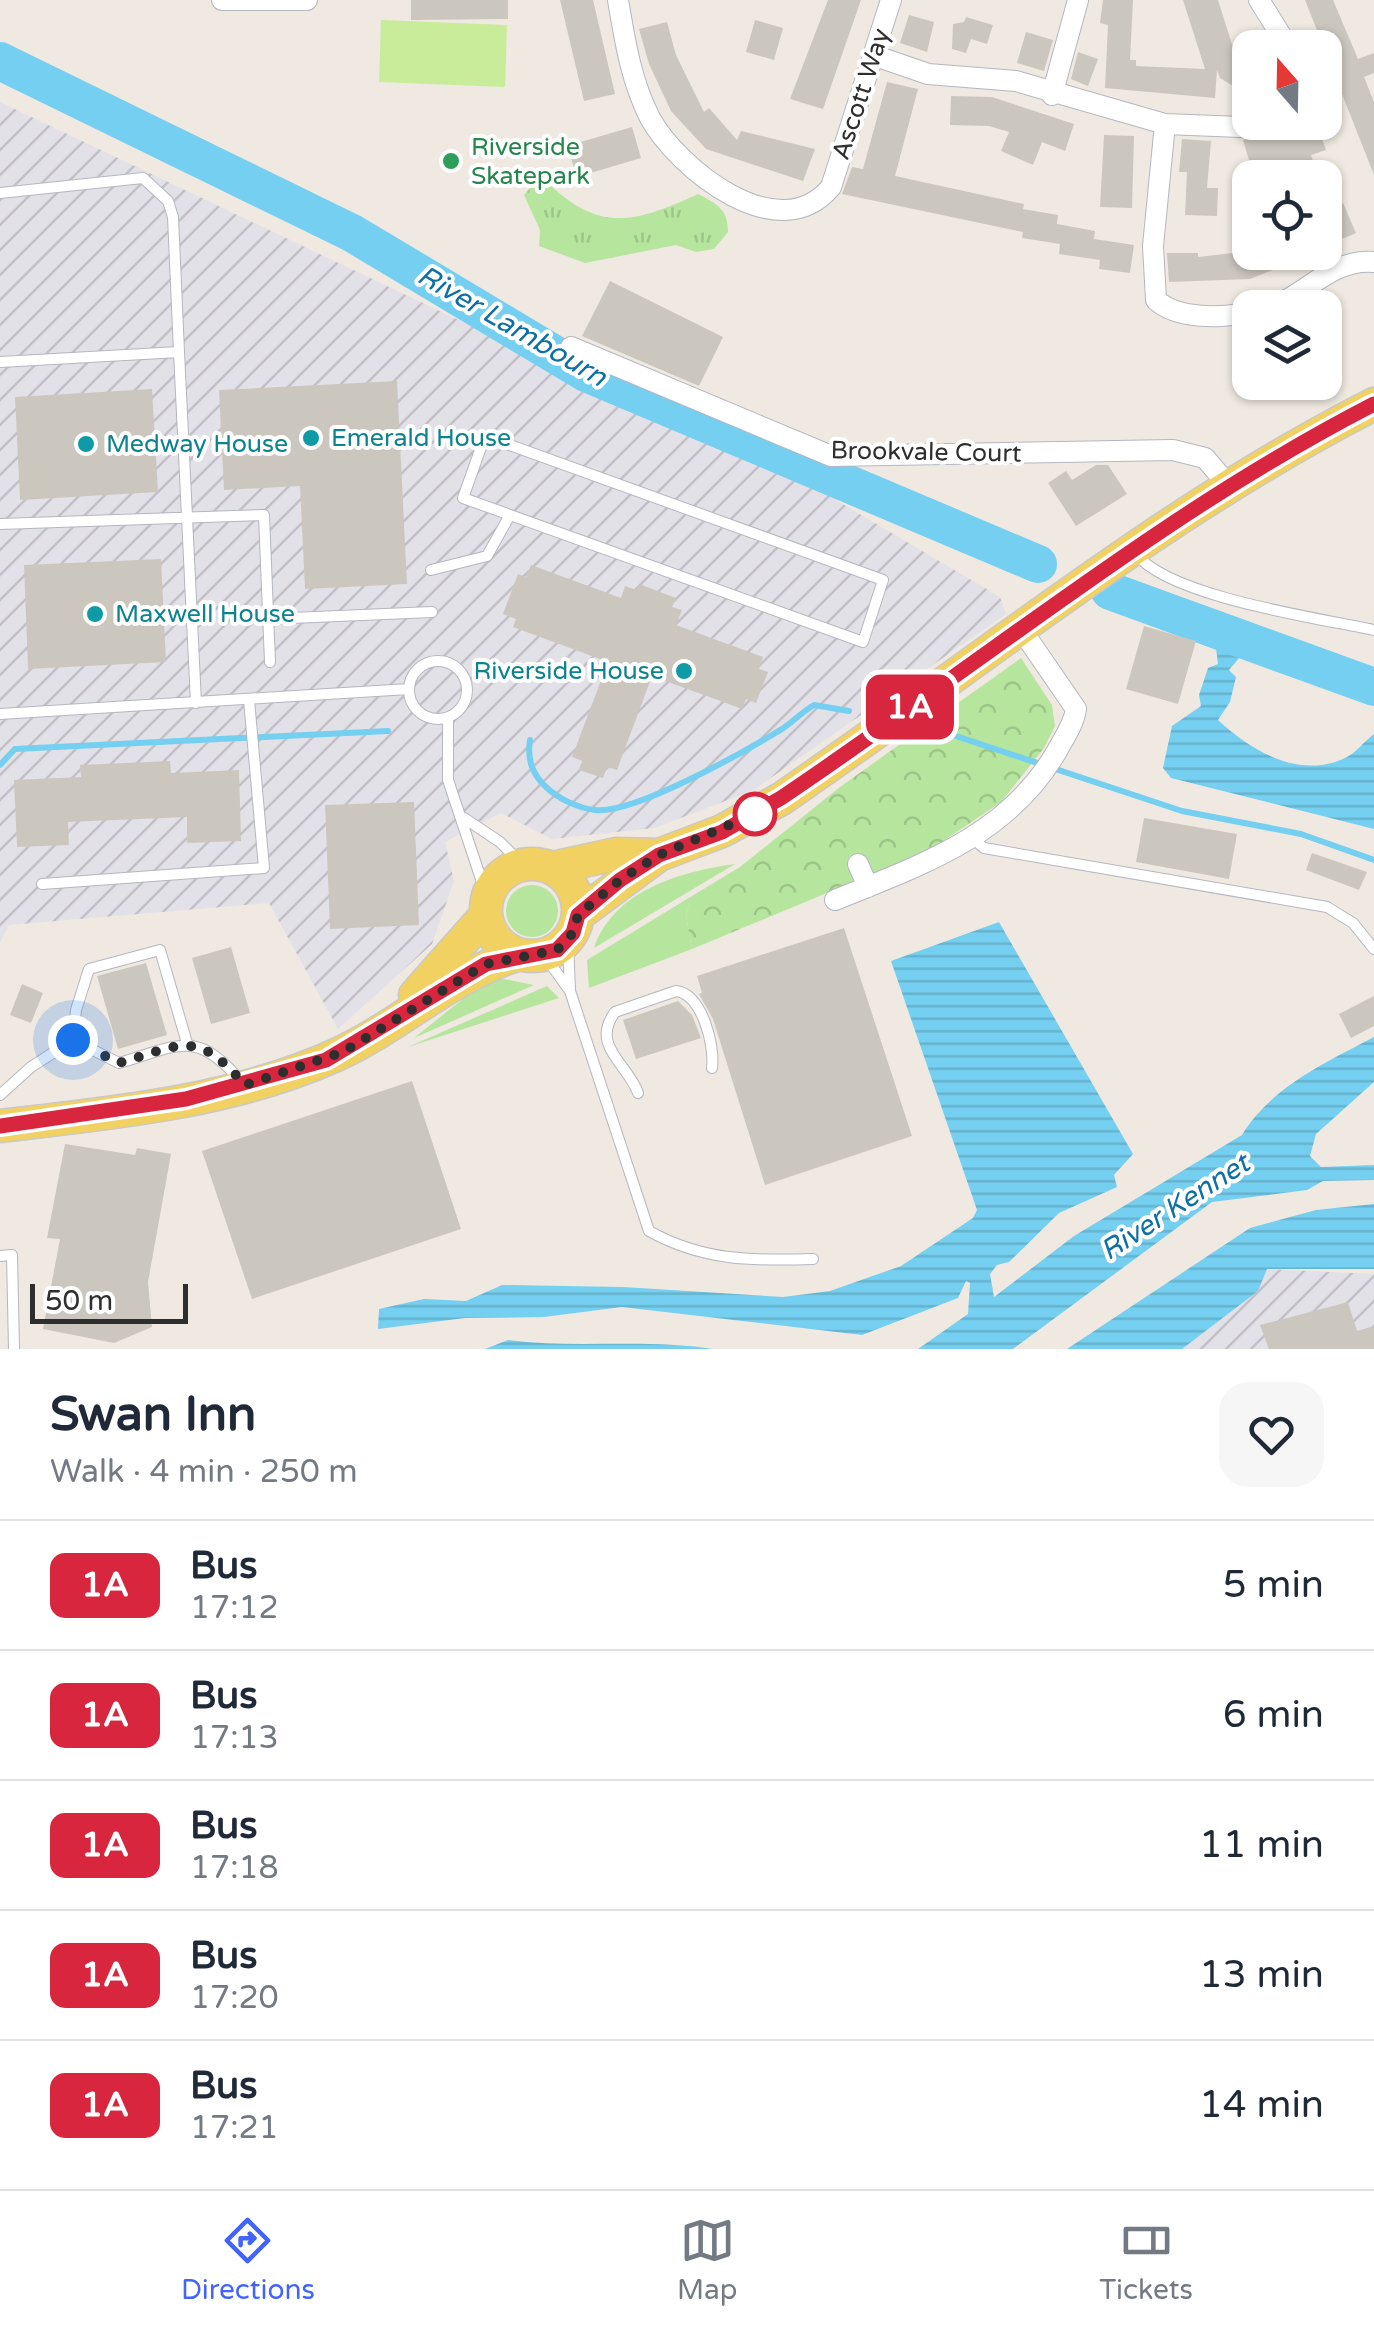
<!DOCTYPE html>
<meta charset="utf-8">
<style>
body{margin:0;font-family:"Varela Round",sans-serif;background:#f6f6f7;color:#1f2937;height:100vh;display:flex;flex-direction:column;font-size:38px;white-space:nowrap}
*{box-sizing:border-box;margin:0}
p{font-size:32px;color:#747a83}
.icon{flex:none;width:55px;height:55px;fill:none;stroke:currentColor;stroke-width:2;stroke-linecap:round;stroke-linejoin:round}
.map{position:relative;height:1349px;overflow:hidden}
.side{display:flex;flex-direction:column;background:#fff;flex:1}
.side>*{flex:none}
.badge{padding:0 20px;border-radius:15px;font-size:35px;line-height:65px}
.needle{width:65px;rotate:340deg}
.tools{position:absolute;left:1232px;top:30px;display:grid;gap:20px}
.tools a{display:grid;place-items:center;width:110px;height:110px;border-radius:20px;background:#fff;box-shadow:0 2px 8px #0004;font-size:50px}
.scale{position:absolute;left:30px;bottom:25px;width:158px;box-sizing:border-box;padding-left:10px;border:5px solid #2e2e2e;border-top:0;font-size:28px;line-height:35px;white-space:nowrap;color:#2e2e2e;-webkit-text-stroke:8px #fff;paint-order:stroke}
.you{position:absolute;width:50px;height:50px;margin:-25px;border:8px solid #fff;border-radius:50%;background:#1a73e8;box-shadow:0 0 0 15px #1a73e833}
.map>.badge{position:absolute;translate:-50% -50%;box-shadow:0 0 0 5px #fff}
.round{display:grid;place-items:center;flex:none;width:105px;height:105px;border-radius:30px;background:#f6f6f7}
.overview{display:flex;align-items:center;justify-content:space-between;height:170px;padding:0 50px}
h1{font-size:48px;font-weight:700;line-height:75px}
ul{padding:0;list-style:none}
li{display:flex;align-items:center;gap:30px;height:130px;padding:0 50px;border-top:2px solid #e0e1e3}
li div{flex:1}
li b{display:block;font-size:38px}
li em{font-style:normal}
li .badge{min-width:110px;font-weight:700;text-align:center}
.dock{display:flex;justify-content:space-around;align-items:center;height:140px;border-top:2px solid #e0e1e3;background:#fff;font-size:28px;color:#747a83}
.dock a{display:grid;justify-items:center;gap:5px}
.dock .selected{color:#4264fb}
.map>svg:first-child{display:block}
</style>
<div class="map">
<svg width="1374" height="1349" viewBox="0 0 1374 1349">
<defs>
<pattern id="industrial-furrows" width="10" height="10" patternUnits="userSpaceOnUse" patternTransform="scale(2.5)"><rect width="10" height="10" fill="#e3e1e8"/><path d="M-1 1l2-2M0 10L10 0M9 11l2-2" fill="none" stroke="#c3c1c7"/></pattern>
<pattern id="forest-crowns" width="20" height="18" patternUnits="userSpaceOnUse" patternTransform="scale(2.5)"><rect width="20" height="18" fill="#b6e59e"/><path d="M2 6a3 3 0 1 1 6 0M12 15a3 3 0 1 1 6 0" fill="none" stroke="#9dc588"/></pattern>
<pattern id="park-tufts" width="24" height="20" patternUnits="userSpaceOnUse" patternTransform="scale(2.5)"><rect width="24" height="20" fill="#b6e59e"/><path d="M3 7l-1-3M5 7V3M7 7l1-3M15 17l-1-3M17 17v-4M19 17l1-3" fill="none" stroke="#9dc588"/></pattern>
<pattern id="water-rules" width="6" height="5" patternUnits="userSpaceOnUse" patternTransform="scale(2.5)"><rect width="6" height="5" fill="#75cff0"/><path d="M0 2.5h6" fill="none" stroke="#66b2ce"/></pattern>
</defs>
<rect width="100%" height="100%" fill="#efe9e1"/>
<path fill="url(#industrial-furrows)" d="M 0,102 L 831,497 L 1000,597 L 1006,614 L 752,791 L 654,828 L 552,839 L 501,813 L 445,842 L 454,881 L 432,944 L 338,1029 L 269,903 L 9,925 L 0,943 Z
M 1266,1269 L 1374,1274 L 1374,1349 L 1179,1349 L 1258,1291 Z"/>
<path fill="#b6e59e" d="M 735,864 L 594,948 C 614,890 680,872 735,864 Z
M506 911a26 26 0 1 1 52 0a26 26 0 1 1-52 0Z
M 692,896 L 686,916 L 692,949 L 589,988 L 587,960 Z
M 499,978 L 534,985 L 414,1038 L 479,986 Z
M 547,986 L 559,998 L 408,1047 Z"/>
<path fill="url(#forest-crowns)" d="M 1021,658 L 1052,705 L 1055,726 L 1044,748 L 1001,802 L 930,850 L 692,949 L 686,916 L 692,896 L 740,867 L 840,787 Z"/>
<path fill="url(#park-tufts)" d="M 541,176 C 596,233 631,225 698,194 C 717,204 728,209 728,232 L 714,249 L 696,252 L 676,245 L 585,263 L 539,246 L 540,230 L 524,195 Z"/>
<path fill="#c9ec9a" d="M 381,20 L 507,25 L 505,87 L 379,82 Z"/>
<path fill="url(#water-rules)" d="M 1216,648 L 1240,657 L 1229,670 L 1236,677 L 1230,702 L 1218,720 C 1250,750 1298,779 1343,759 C 1357,753 1363,742 1374,734 L 1374,829 L 1171,778 L 1163,768 L 1172,726 L 1201,706 L 1199,695 L 1208,668 L 1218,664 Z
M 999,922 L 1133,1154 L 1114,1175 L 1117,1187 L 1059,1213 L 1009,1262 L 997,1265 L 990,1274 L 994,1297 L 1074,1236 L 1242,1135 C 1271,1087 1325,1063 1374,1037 L 1374,1082 L 1316,1134 L 1310,1156 L 1321,1167 L 1374,1165 L 1374,1180 L 1323,1181 L 1307,1190 L 1212,1202 L 1013,1349 L 918,1349 L 968,1314 L 970,1283 L 966,1281 L 958,1298 L 862,1335 L 622,1307 L 544,1317 L 465,1318 L 378,1329 L 379,1309 L 424,1299 L 466,1301 L 502,1285 L 623,1287 L 783,1297 L 830,1291 L 901,1266 L 973,1218 L 977,1210 L 891,961 Z
M 1374,1204 L 1374,1269 L 1267,1269 L 1258,1291 L 1182,1349 L 1067,1349 L 1250,1228 L 1316,1210 Z
M 508,1340 C 576,1349 645,1338 713,1349 L 485,1349 Z"/>
<g fill="none" stroke-linecap="round" stroke-linejoin="round">
<path stroke="#75cff0" stroke-width="6" d="M 941,731 L 1182,811 L 1301,834 L 1374,860
M 530,740 C 527,760 532,774 547,788 C 559,799 578,808 595,810 C 632,815 742,753 777,732 C 790,725 800,713 814,705 L 849,711
M 0,765 L 15,749 L 388,731"/>
<path stroke="#75cff0" stroke-width="38" d="M 0,61 L 352,233 L 586,373 L 1038,564
M 1110,591 L 1374,687"/>
</g>
<path fill="#cbc7bf" d="M 411,0 L 508,0 L 508,19 L 411,20 Z
M 560,0 L 593,0 L 615,94 L 584,101 Z
M 828,0 L 861,0 L 823,109 L 790,99 Z
M 1103,0 L 1133,0 L 1130,60 L 1136,60 L 1136,66 L 1205,69 L 1183,0 L 1218,0 L 1248,95 L 1220,78 L 1217,70 L 1215,98 L 1105,88 L 1108,25 L 1100,23 Z
M 1305,0 L 1333,0 L 1358,59 L 1374,53 L 1374,73 L 1364,77 L 1374,102 L 1374,175 Z
M 909,15 L 934,22 L 927,52 L 900,43 Z
M 966,17 L 993,25 L 987,44 L 971,39 L 966,53 L 952,49 L 953,24 L 964,22 Z
M 755,20 L 783,28 L 774,60 L 746,52 Z
M 667,22 L 676,55 L 704,112 L 709,108 L 737,140 L 741,131 L 815,149 L 803,181 L 706,149 L 671,111 L 649,64 L 639,29 Z
M 1026,32 L 1053,40 L 1044,71 L 1017,63 Z
M 1078,52 L 1098,59 L 1088,86 L 1071,79 Z
M 887,82 L 918,89 L 895,176 L 1024,204 L 1023,209 L 1058,215 L 1057,224 L 1095,231 L 1094,239 L 1134,245 L 1130,273 L 1099,269 L 1100,260 L 1059,254 L 1060,244 L 1022,238 L 1023,232 L 842,194 L 852,167 L 863,169 Z
M 951,96 L 992,97 L 1074,124 L 1065,151 L 1042,142 L 1033,165 L 1001,151 L 1009,132 L 989,126 L 950,125 Z
M 1309,122 L 1316,122 L 1326,150 L 1311,155 L 1319,178 L 1299,178 L 1293,160 L 1260,170 L 1259,164 L 1251,167 L 1243,140 Z
M 632,127 L 641,158 L 577,177 L 567,146 Z
M 1104,135 L 1134,136 L 1132,208 L 1100,207 Z
M 1182,139 L 1211,141 L 1207,188 L 1218,188 L 1217,216 L 1185,215 L 1187,172 L 1179,172 Z
M 1343,203 L 1356,233 L 1325,246 L 1325,211 Z
M 1250,251 L 1312,254 L 1250,279 L 1169,282 L 1167,253 L 1198,253 L 1198,257 Z
M 610,281 L 723,337 L 699,386 L 582,336 Z
M 397,381 L 407,584 L 305,589 L 300,486 L 224,490 L 219,390 Z
M 152,389 L 158,492 L 20,500 L 15,397 Z
M 1096,465 L 1108,465 L 1127,494 L 1076,526 L 1048,483 L 1066,471 L 1072,480 Z
M 161,559 L 166,662 L 28,669 L 24,565 Z
M 531,565 L 621,598 L 625,586 L 637,590 L 639,584 L 676,598 L 672,607 L 682,610 L 676,625 L 763,657 L 759,669 L 768,672 L 756,703 L 746,699 L 742,709 L 652,676 L 617,770 L 607,767 L 603,778 L 579,770 L 582,761 L 572,757 L 608,662 L 513,627 L 516,619 L 503,614 L 518,574 L 526,577 Z
M 1144,626 L 1196,641 L 1178,704 L 1126,689 Z
M 170,761 L 171,773 L 239,770 L 241,841 L 187,843 L 187,817 L 68,822 L 69,845 L 17,847 L 14,780 L 81,777 L 80,765 Z
M 414,802 L 419,925 L 330,929 L 325,805 Z
M 1144,818 L 1237,834 L 1229,879 L 1136,862 Z
M 1312,853 L 1367,872 L 1359,890 L 1306,870 Z
M 844,928 L 912,1136 L 765,1185 L 713,1019 L 699,994 L 702,993 L 697,976 Z
M 231,947 L 250,1013 L 211,1024 L 192,958 Z
M 146,963 L 167,1035 L 118,1049 L 97,976 Z
M 22,984 L 43,993 L 31,1023 L 10,1015 Z
M 1374,996 L 1374,1026 L 1351,1038 L 1339,1014 Z
M 678,1001 L 692,1015 L 701,1038 L 636,1059 L 623,1020 Z
M 412,1081 L 461,1229 L 252,1299 L 202,1151 Z
M 65,1144 L 135,1155 L 137,1148 L 171,1154 L 148,1282 L 152,1327 L 114,1343 L 43,1329 L 60,1239 L 47,1238 Z
M 1348,1302 L 1357,1331 L 1374,1326 L 1374,1349 L 1269,1349 L 1260,1325 Z"/>
<g fill="none" stroke-linecap="round" stroke-linejoin="round">
<defs>
<path id="lane" d="M 0,193 L 143,178 L 168,201 L 173,217 L 179,352 L 0,362
M 179,352 L 196,703
M 485,436 L 883,580 L 863,642 L 463,498 Z
M 0,524 L 264,515 L 270,662
M 1136,554 C 1170,597 1318,618 1374,630
M 431,570 L 487,556 L 510,515
M 268,619 L 432,612
M409 690a29 29 0 1 1 58 0a29 29 0 1 1-58 0Z
M 0,714 L 409,689
M 448,717 L 448,780 L 487,897
M 464,818 L 500,842 L 523,865
M 973,839 L 984,848 L 1327,907 L 1353,923 L 1374,949
M 42,884 L 264,868 L 249,700
M 568,940 L 570,991 L 649,1231 C 703,1261 752,1261 813,1259
M 544,955 L 570,991
M 73,1040 L 76,1010 L 89,969 L 160,950 L 187,1043
M 73,1040 L 119,1063 C 178,1046 195,1028 240,1080
M 638,1093 C 628,1064 590,1046 615,1012 L 676,991 C 702,994 715,1045 712,1068
M 0,1095 L 31,1067 L 73,1040
M 0,1256 L 12,1255 L 14,1349"/>
<path id="street" d="M 222,0 L 307,0
M 618,0 C 625,41 631,81 650,118 C 678,169 779,250 831,187 L 891,0
M 1259,0 L 1289,48
M 873,55 L 928,74 L 1016,81 L 1165,124 L 1241,127 L 1257,122
M 1052,95 L 1078,0
M 1165,124 L 1153,246 L 1156,300 C 1178,320 1223,318 1250,312
M 1271,308 C 1306,294 1333,258 1374,262
M 571,347 L 831,456 L 1173,450 L 1205,458 L 1228,485
M 858,864 L 868,887
M 835,900 C 921,865 1008,836 1057,751 C 1064,738 1074,724 1076,709 L 1021,629"/>
<path id="primary" d="M486 910a46 46 0 1 1 92 0a46 46 0 1 1-92 0Z
M 552,868 L 616,854 L 659,855
M 578,915 L 659,855 L 722,831 L 781,799 C 977,665 1162,512 1374,404
M 415,995 L 485,916
M 0,1126 C 112,1113 233,1102 336,1055 C 400,1026 449,977 516,955"/>
</defs>
<use href="#lane" stroke="#b4b7c1" stroke-width="12"/>
<use href="#street" stroke="#b4b7c1" stroke-width="22"/>
<use href="#primary" stroke="#c9c9c9" stroke-width="35"/>
<use href="#lane" stroke="#fff" stroke-width="10"/>
<use href="#street" stroke="#fff" stroke-width="20"/>
<use href="#primary" stroke="#f2d163" stroke-width="32"/>
</g>
<g fill="none" stroke-linecap="round" stroke-linejoin="round">
<defs>
<path id="line" d="M 0,1126 L 186,1099 L 326,1060 L 486,964 L 557,950 L 573,933 L 578,915 L 620,880 L 659,855 L 722,832 L 781,798 C 978,666 1162,513 1374,404"/>
</defs>
<use href="#line" stroke="#fff" stroke-width="22"/>
<use href="#line" stroke="#d7263d" stroke-width="15"/>
<path stroke="#2e2e2e" stroke-width="10" stroke-dasharray="0 18" d="M 73,1040 L 119,1063 C 184,1044 196,1029 245,1085 L 343,1052 L 486,964 L 557,950 L 573,933 L 578,915 L 620,880 L 659,855 L 755,814"/>
</g>
<circle fill="#2e9e5b" stroke="#fff" stroke-width="4" cx="451" cy="161" r="10"/>
<g fill="#0f9aa8" stroke="#fff" stroke-width="4">
<circle cx="311" cy="438" r="10"/>
<circle cx="86" cy="444" r="10"/>
<circle cx="95" cy="614" r="10"/>
<circle cx="684" cy="671" r="10"/>
</g>
<circle fill="#fff" stroke="#d7263d" stroke-width="5" cx="755" cy="814" r="20"/>
<g text-anchor="middle" dominant-baseline="central" stroke-width="8" stroke-linejoin="round" paint-order="stroke">
<g font-size="25" fill="#2e2e2e" stroke="#fff">
<text transform="translate(861 94) rotate(-72)">Ascott Way</text>
<text transform="translate(926 452) rotate(1)">Brookvale Court</text>
</g>
<g font-size="25" fill="#27864d" stroke="#fff" text-anchor="start">
<text x="471" y="147">Riverside<tspan x="471" dy="29">Skatepark</tspan></text>
</g>
<g font-size="25" fill="#0d838f" stroke="#fff" text-anchor="start">
<text x="331" y="438">Emerald House</text>
<text x="106" y="444">Medway House</text>
<text x="115" y="614">Maxwell House</text>
<text x="664" y="671" text-anchor="end">Riverside House</text>
</g>
<g font-size="28" font-style="italic" fill="#0d6fa3" stroke="#fff">
<text transform="translate(512 326) rotate(30)">River Lambourn</text>
<text transform="translate(1175 1207) rotate(-33)">River Kennet</text>
</g>
</g>
</svg>
<div class="tools">
<a><svg class="needle" viewBox="-14 -14 28 28"><path d="M0-13l5 13h-10z" fill="#e53935"/><path d="M0 13l5-13h-10z" fill="#747a83"/></svg></a>
<a><svg class="icon" aria-label="locate" viewBox="0 0 24 24"><circle cx="12" cy="12" r="6"/><path d="M12 2v4M12 18v4M2 12h4M18 12h4"/></svg></a>
<a><svg class="icon" aria-label="layers" viewBox="0 0 24 24"><path d="M12 4l9 5-9 5-9-5zM3 14l9 5 9-5"/></svg></a>
</div>
<div class="scale">50 m</div>
<div class="you" style="left:73px;top:1040px"></div>
<b class="badge" style="left:910px;top:707px;background:#d7263d;color:#fff">1A</b>
</div>
<section class="side">
<div class="overview"><div><h1>Swan Inn</h1><p>Walk · 4 min · 250 m</p></div><a class="round"><svg class="icon" aria-label="heart" viewBox="0 0 24 24"><path d="M12 20l-8-8c-3-5 5-10 8-4 3-6 11-1 8 4z"/></svg></a></div>
<ul>
<li><span class="badge" style="background:#d7263d;color:#fff">1A</span><div><b>Bus</b><p>17:12</p></div><em>5 min</em></li>
<li><span class="badge" style="background:#d7263d;color:#fff">1A</span><div><b>Bus</b><p>17:13</p></div><em>6 min</em></li>
<li><span class="badge" style="background:#d7263d;color:#fff">1A</span><div><b>Bus</b><p>17:18</p></div><em>11 min</em></li>
<li><span class="badge" style="background:#d7263d;color:#fff">1A</span><div><b>Bus</b><p>17:20</p></div><em>13 min</em></li>
<li><span class="badge" style="background:#d7263d;color:#fff">1A</span><div><b>Bus</b><p>17:21</p></div><em>14 min</em></li>
</ul>
</section>
<nav class="dock">
<a class="selected"><svg class="icon" aria-label="directions" viewBox="0 0 24 24"><path d="M12 3l9 9-9 9-9-9zM9 14v-3h6M13 9l2 2-2 2"/></svg>Directions</a>
<a><svg class="icon" aria-label="map" viewBox="0 0 24 24"><path d="M3 6l6-2 6 2 6-2v14l-6 2-6-2-6 2zM9 4v14M15 6v14"/></svg>Map</a>
<a><svg class="icon" aria-label="tickets" viewBox="0 0 24 24"><path d="M3 7h18v10H3zM15 7v10"/></svg>Tickets</a>
</nav>
